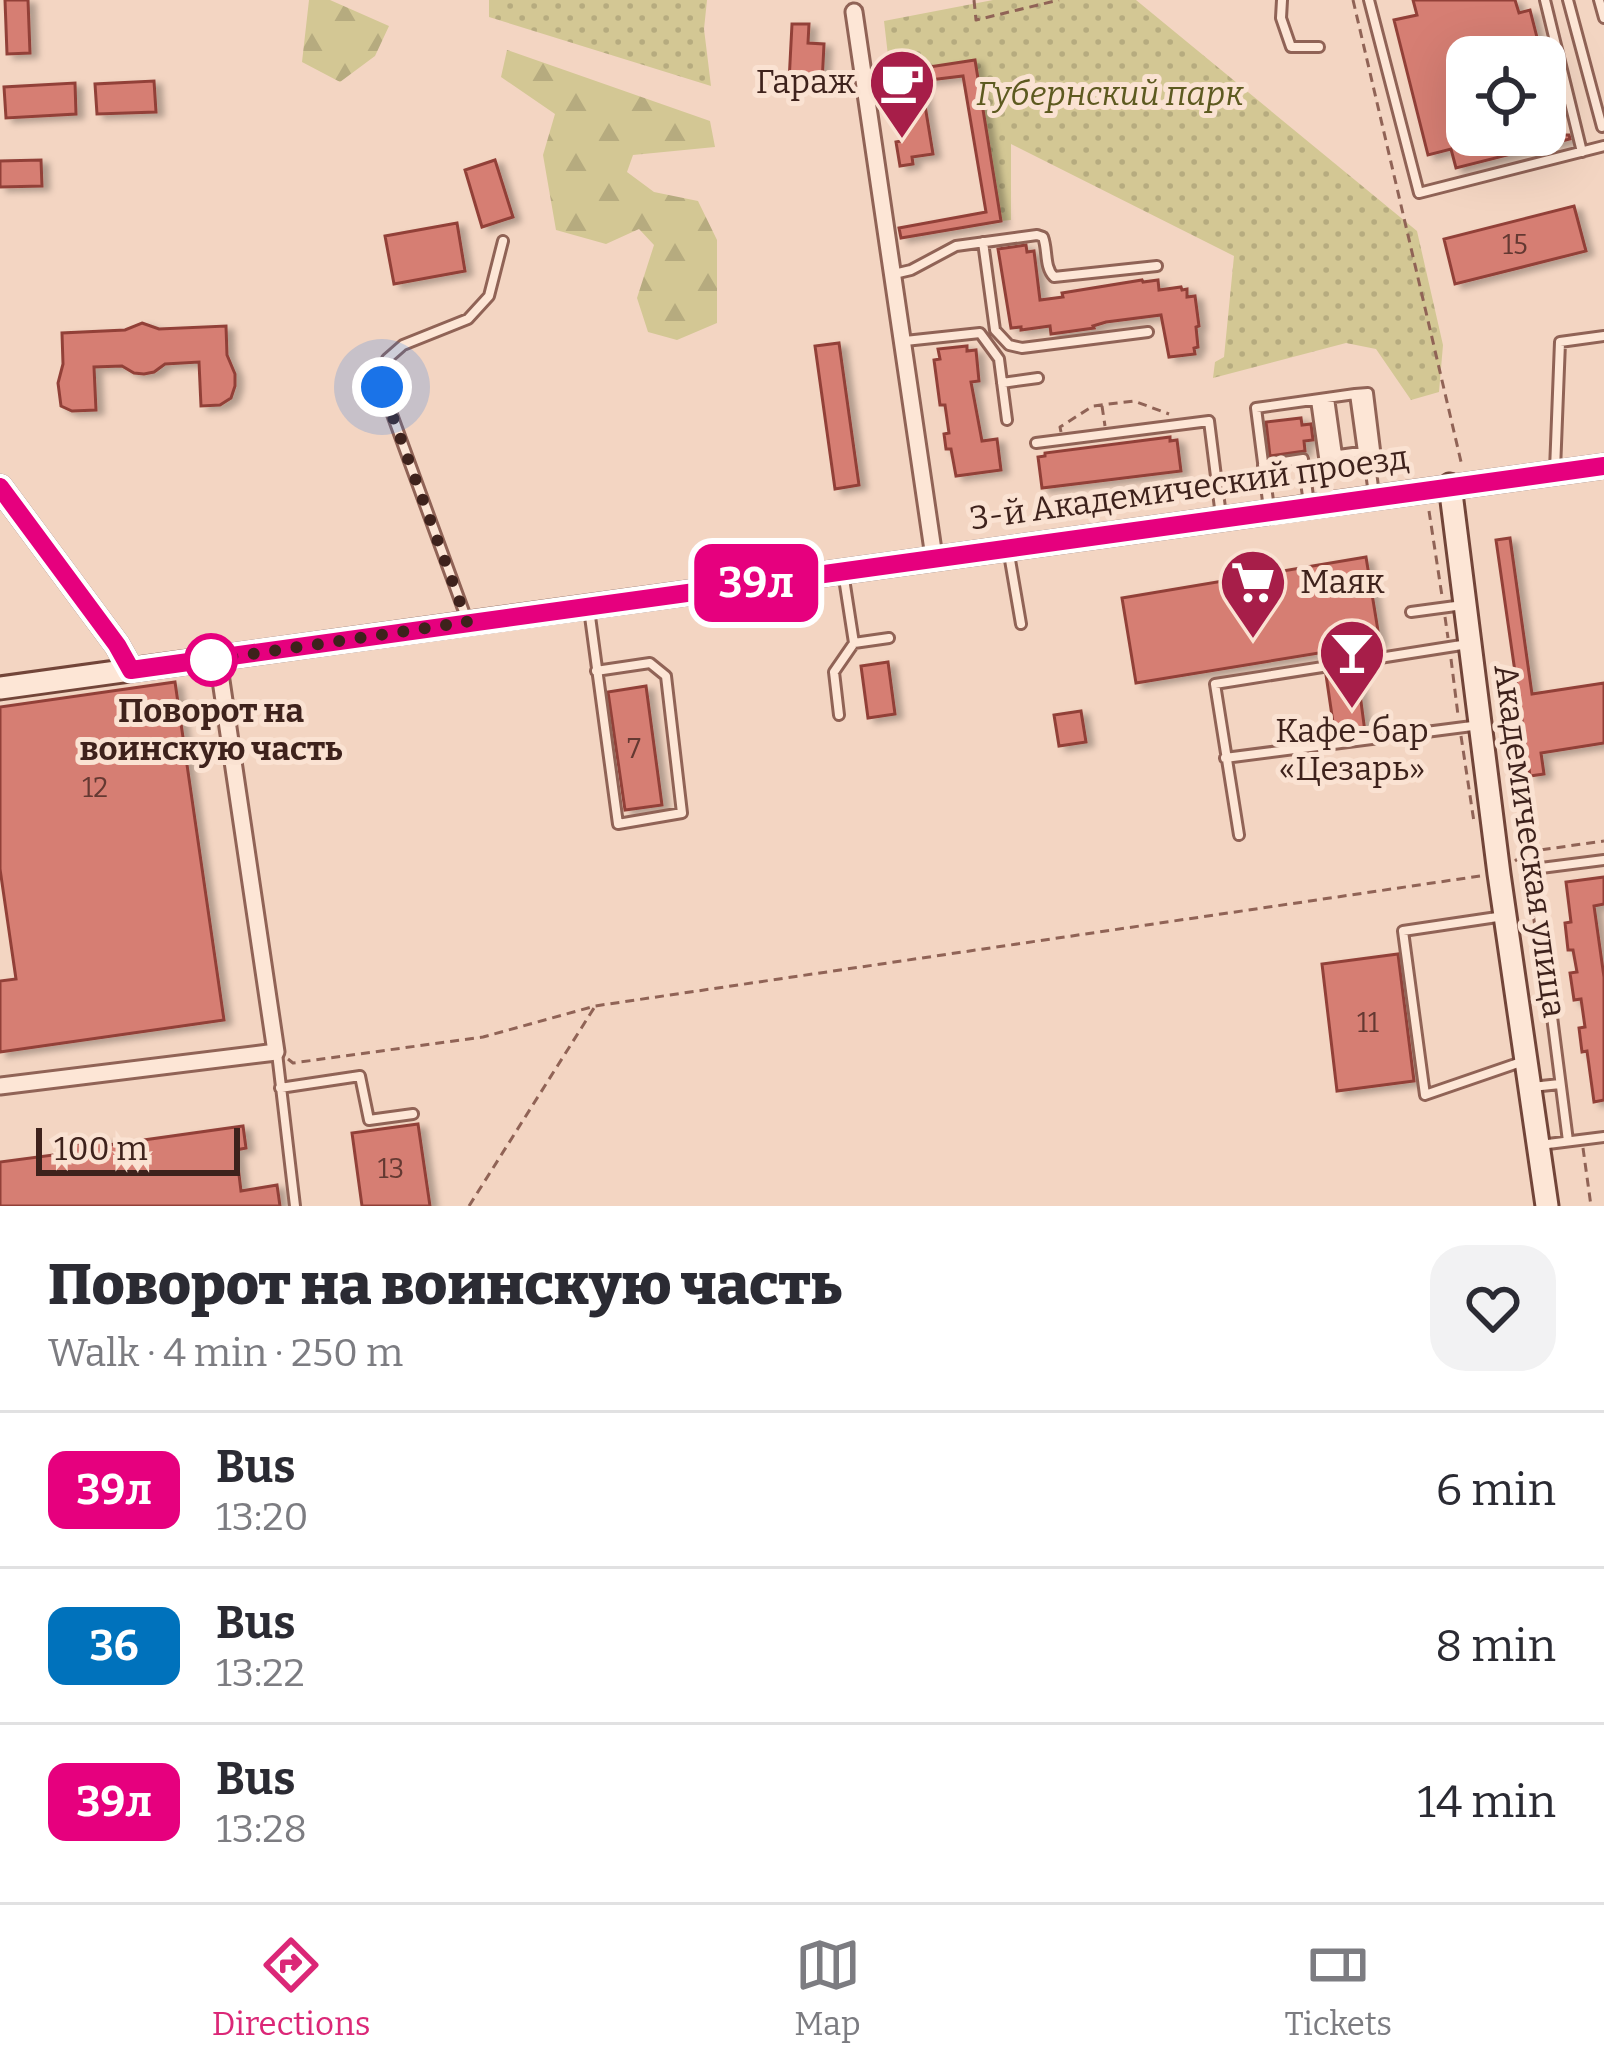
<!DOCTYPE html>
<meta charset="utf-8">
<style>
body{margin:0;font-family:Bitter,serif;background:#f2f2f3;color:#2b2b33;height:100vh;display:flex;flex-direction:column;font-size:45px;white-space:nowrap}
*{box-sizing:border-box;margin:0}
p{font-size:39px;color:#7c7c81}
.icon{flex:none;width:66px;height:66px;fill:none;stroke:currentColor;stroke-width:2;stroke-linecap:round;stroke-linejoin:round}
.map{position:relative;height:1206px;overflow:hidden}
.details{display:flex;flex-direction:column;background:#fff;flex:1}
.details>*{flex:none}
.badge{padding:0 24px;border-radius:18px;font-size:42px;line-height:78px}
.buttons{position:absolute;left:1446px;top:36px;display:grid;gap:24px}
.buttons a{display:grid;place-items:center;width:120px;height:120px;border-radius:24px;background:#fff;box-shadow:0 12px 48px #0002;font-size:60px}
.scale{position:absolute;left:36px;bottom:30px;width:204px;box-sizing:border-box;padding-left:12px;border:6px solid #3e221c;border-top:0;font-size:33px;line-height:42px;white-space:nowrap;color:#3e221c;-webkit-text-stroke:9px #fae2d2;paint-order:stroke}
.you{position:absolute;width:60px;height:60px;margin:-30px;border:9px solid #fff;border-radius:50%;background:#1a73e8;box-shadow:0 0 0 18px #1a73e833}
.map>.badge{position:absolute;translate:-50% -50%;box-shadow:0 0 0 6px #fff}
.round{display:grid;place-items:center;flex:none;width:126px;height:126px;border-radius:36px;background:#f2f2f3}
.summary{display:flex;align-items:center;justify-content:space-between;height:204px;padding:0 48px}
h1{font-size:57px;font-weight:800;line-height:90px}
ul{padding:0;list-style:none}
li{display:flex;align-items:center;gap:36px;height:156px;padding:0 48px;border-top:3px solid #e1e1e2}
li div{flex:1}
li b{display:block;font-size:45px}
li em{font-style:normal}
li .badge{min-width:132px;font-weight:700;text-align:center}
.tab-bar{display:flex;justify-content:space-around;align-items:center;height:168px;border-top:3px solid #e1e1e2;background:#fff;font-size:33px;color:#7c7c81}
.tab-bar a{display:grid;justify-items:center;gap:6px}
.tab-bar .current{color:#db2777}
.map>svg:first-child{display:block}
</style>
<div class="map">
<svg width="1604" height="1206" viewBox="0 0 1604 1206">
<defs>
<pattern id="forest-firs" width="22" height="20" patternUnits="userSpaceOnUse" patternTransform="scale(3)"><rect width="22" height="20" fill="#d3c794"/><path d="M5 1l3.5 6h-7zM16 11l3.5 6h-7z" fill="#b6ab7f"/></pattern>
<pattern id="park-dots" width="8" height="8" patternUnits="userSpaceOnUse" patternTransform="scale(3)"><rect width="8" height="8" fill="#d3c794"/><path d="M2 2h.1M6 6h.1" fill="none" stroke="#b6ab7f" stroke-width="1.8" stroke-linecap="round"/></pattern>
<filter id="shadow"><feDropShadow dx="7" dy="4" stdDeviation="3" flood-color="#0004"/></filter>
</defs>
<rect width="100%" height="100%" fill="#f3d5c2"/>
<path fill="url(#forest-firs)" d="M 309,0 L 330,0 L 389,26 L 375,56 L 340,82 L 302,62 Z
M 507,50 L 710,121 L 715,147 L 633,155 L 627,172 L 654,192 L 698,201 L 717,240 L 717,323 L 677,340 L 648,332 L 637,298 L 654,245 L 639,229 L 606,244 L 556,230 L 543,155 L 555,114 L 501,77 Z"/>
<path fill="url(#park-dots)" d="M 489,0 L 707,0 L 704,29 L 711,86 L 489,17 Z
M 993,0 L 1136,0 L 1417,231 L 1443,345 L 1439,392 L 1411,400 L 1376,349 L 1346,343 L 1213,378 L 1215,362 L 1224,357 L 1234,256 L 1011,144 L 1011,220 L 1001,221 L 975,60 L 890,73 L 884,21 Z"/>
<path fill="#d67e73" stroke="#924139" stroke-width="3" filter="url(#shadow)" d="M 5,0 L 28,0 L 30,53 L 7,54 Z
M 1413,0 L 1515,0 L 1519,13 L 1530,10 L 1542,57 L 1467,57 L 1467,135 L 1569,135 L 1570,139 L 1456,168 L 1451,149 L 1428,155 L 1394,20 L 1417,15 Z
M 792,24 L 809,24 L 808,43 L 824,44 L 822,84 L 789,82 Z
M 975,60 L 1001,221 L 901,238 L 899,228 L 986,212 L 963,76 L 921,81 L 933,154 L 912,157 L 913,164 L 900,166 L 896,142 L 901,141 L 890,73 Z
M 154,81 L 156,112 L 97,114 L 95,84 Z
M 75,83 L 76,114 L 6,118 L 4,87 Z
M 41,160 L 42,186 L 0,187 L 0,161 Z
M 495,160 L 513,217 L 482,227 L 465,170 Z
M 1574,206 L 1586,251 L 1455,284 L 1444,239 Z
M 457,223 L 465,271 L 394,284 L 385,236 Z
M 1026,245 L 1027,252 L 1034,251 L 1040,300 L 1063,297 L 1062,293 L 1142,280 L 1143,282 L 1158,280 L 1159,290 L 1181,287 L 1182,290 L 1187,289 L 1187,297 L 1195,296 L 1199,326 L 1196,327 L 1198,347 L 1194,348 L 1195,354 L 1169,357 L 1161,315 L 1106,322 L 1093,326 L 1094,328 L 1051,334 L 1050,326 L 1021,330 L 1021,327 L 1011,328 L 998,249 Z
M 142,323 L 159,329 L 226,326 L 227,355 L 235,374 L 235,386 L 231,398 L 220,405 L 201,406 L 199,362 L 165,364 L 154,372 L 144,374 L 134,373 L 122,366 L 94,367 L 96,410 L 72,411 L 61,406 L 58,383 L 63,364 L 62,333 L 125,330 Z
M 839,343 L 859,485 L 835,489 L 815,346 Z
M 967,346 L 967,351 L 976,350 L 979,381 L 971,382 L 982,441 L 997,439 L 1001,470 L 956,476 L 951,449 L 946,449 L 944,434 L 949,433 L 945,405 L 940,405 L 934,360 L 940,359 L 938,349 Z
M 1301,418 L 1302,425 L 1311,424 L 1313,440 L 1304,441 L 1305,451 L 1270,456 L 1266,422 Z
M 1170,437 L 1170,441 L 1177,440 L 1181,471 L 1042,488 L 1038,457 L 1045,456 L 1045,453 Z
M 1510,538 L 1532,694 L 1604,683 L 1604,743 L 1541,753 L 1544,774 L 1530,776 L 1496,540 Z
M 1366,557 L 1380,643 L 1136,683 L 1122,598 Z
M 888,662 L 895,714 L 868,718 L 861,666 Z
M 1349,671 L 1351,680 L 1358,679 L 1365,732 L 1335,736 L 1326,675 Z
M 175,682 L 224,1020 L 0,1052 L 0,981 L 16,979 L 0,869 L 0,707 Z
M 646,686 L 662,805 L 625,810 L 608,692 Z
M 1081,711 L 1086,742 L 1059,746 L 1054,715 Z
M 1604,877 L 1604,904 L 1594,906 L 1604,977 L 1604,1100 L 1594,1102 L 1587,1051 L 1582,1052 L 1579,1028 L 1585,1027 L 1581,999 L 1574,1000 L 1570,973 L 1577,972 L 1573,950 L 1568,950 L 1565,923 L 1571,922 L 1566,882 Z
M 1398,954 L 1414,1081 L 1337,1091 L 1322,964 Z
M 418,1124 L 430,1206 L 362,1206 L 352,1133 Z
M 243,1126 L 246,1148 L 236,1150 L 241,1191 L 277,1185 L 280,1206 L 0,1206 L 0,1162 L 76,1152 L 75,1144 L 107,1140 L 108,1145 Z"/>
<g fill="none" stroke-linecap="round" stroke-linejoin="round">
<defs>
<path id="lane" d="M 1282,0 L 1281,18 L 1291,47 L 1319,47
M 1369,0 L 1419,193 L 1604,146
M 1545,0 L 1582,152
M 1568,0 L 1602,127 L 1604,126
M 1599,0 L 1604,18
M 983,242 L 995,330 L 1009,345 L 1022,348 L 1148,332
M 894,274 L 911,270 L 956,246 L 1037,235 L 1043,237 C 1048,250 1044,267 1054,277 L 1157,266
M 905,341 L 980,333 L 999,359 L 1007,420
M 1002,383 L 1038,378
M 1355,394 L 1363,452
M 1361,394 L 1374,495
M 1329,398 L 1337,455
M 1322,399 L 1330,456
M 1036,443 L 1209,421 L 1221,516
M 1263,465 L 1303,459 L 1309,504
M 1555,470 L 1560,342 L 1604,336
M 1269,509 L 1256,408 L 1355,394 L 1368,393 L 1375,450 L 1324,457 L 1316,400
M 1009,554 L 1021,624
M 843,572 L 854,643 L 889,638
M 589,609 L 618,824 L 682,813 L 666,676 L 650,663 L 596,671
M 1411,612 L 1463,605
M 467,620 L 382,387 L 387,359 L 403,345 L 468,319 L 489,296 L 503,241
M 839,715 L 834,672 L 854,643
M 1225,758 L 1480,725
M 1239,835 L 1215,684 L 1468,644
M 1504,916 L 1403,931 L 1425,1095 L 1521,1062
M 277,1053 L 295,1206
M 1532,1087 L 1560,1084
M 280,1088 L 360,1076 L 369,1120 L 413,1114
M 1568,1141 L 1533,869 L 1604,860
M 1540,1145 L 1604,1137"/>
<path id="street" d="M 854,12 L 934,557
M 0,1086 L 276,1052 L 218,660"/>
<path id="secondary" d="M 1450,485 L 1499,874 L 1547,1206
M 0,487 L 117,645 L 131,670
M 0,688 L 1604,466"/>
</defs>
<use href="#lane" stroke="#906356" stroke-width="14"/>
<use href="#street" stroke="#906356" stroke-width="21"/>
<use href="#secondary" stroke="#724539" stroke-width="27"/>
<path stroke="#906356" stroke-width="3" stroke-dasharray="9 6" stroke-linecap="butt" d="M 974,0 L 976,20 L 1059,0
M 1353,0 L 1462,466
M 1102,406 L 1105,426
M 1061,432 L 1060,427 L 1093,406 L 1134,401 L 1169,414
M 1429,511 L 1442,596
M 1445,617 L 1448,638
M 1451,659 L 1458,715
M 1461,736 L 1474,822
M 1515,861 L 1526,852 L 1604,841
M 288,1059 L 293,1063 L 483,1037 L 595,1006 L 1480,876
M 1583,1148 L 1591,1206
M 469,1206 L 594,1008"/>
<use href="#lane" stroke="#fde6d6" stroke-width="8"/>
<use href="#street" stroke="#fde6d6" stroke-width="15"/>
<use href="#secondary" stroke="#fde6d6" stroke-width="21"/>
</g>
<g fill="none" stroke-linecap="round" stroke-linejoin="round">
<defs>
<path id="line" d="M 0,487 L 117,645 L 131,670 L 1604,466"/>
</defs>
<use href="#line" stroke="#fff" stroke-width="27"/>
<use href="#line" stroke="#e6007e" stroke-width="18"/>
<path stroke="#3e221c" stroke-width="12" stroke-dasharray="0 21.6" d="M 211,660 L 467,622 L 382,387"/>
</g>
<defs>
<symbol id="cafe-pin" viewBox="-11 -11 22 30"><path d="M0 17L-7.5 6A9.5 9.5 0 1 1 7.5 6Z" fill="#a71e49" stroke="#fae2d2"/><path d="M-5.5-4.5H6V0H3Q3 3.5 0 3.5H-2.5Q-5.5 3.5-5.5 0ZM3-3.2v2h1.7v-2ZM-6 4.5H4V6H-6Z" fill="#fff"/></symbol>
<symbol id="supermarket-pin" viewBox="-11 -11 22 30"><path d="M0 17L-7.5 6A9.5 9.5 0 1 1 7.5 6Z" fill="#a71e49" stroke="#fae2d2"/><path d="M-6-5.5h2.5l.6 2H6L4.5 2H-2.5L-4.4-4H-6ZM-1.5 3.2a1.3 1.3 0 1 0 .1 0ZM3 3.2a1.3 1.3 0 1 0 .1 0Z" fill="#fff"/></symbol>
<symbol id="bar-pin" viewBox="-11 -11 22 30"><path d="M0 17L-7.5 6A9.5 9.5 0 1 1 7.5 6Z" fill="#a71e49" stroke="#fae2d2"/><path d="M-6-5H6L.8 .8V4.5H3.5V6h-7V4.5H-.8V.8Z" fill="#fff"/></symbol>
</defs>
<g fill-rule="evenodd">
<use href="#cafe-pin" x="864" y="44" width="76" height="104"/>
<use href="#supermarket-pin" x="1215" y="544" width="76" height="104"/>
<use href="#bar-pin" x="1314" y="614" width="76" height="104"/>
</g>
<circle fill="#fff" stroke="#e6007e" stroke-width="6" cx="211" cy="660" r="24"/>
<g text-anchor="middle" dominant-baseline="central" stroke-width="10" stroke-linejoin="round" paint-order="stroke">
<g font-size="27" fill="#643932">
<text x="1515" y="245">15</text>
<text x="634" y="749">7</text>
<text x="95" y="788">12</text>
<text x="1368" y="1023">11</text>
<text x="391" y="1169">13</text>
</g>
<g font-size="33" fill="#3e221c" stroke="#fae2d2" text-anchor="end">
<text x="856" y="82">Гараж</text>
<text x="1300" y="582" text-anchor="start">Маяк</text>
<text x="1352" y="731" text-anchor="middle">Кафе-бар<tspan x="1352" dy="38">«Цезарь»</tspan></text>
</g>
<g font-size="33" font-style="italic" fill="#5d5a20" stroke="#fae2d2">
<text x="1110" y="94">Губернский парк</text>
</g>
<g font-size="33" fill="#3e221c" stroke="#fae2d2">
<text transform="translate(1189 488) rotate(-8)">3-й Академический проезд</text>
<text transform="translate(1530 841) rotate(82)">Академическая улица</text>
</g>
<g font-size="33" font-weight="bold" fill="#3e221c" stroke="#fae2d2">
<text x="211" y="711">Поворот на<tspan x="211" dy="38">воинскую часть</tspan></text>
</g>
</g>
</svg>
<div class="buttons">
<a><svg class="icon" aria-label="locate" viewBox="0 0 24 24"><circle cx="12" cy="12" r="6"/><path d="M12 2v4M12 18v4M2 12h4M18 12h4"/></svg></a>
</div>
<div class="scale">100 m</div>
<div class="you" style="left:382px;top:387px"></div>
<b class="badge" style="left:756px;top:583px;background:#e6007e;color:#fff">39л</b>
</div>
<section class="details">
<div class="summary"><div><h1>Поворот на воинскую часть</h1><p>Walk · 4 min · 250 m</p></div><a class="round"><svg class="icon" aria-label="heart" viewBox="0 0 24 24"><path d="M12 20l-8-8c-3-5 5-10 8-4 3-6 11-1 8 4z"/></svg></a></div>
<ul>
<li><span class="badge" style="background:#e6007e;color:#fff">39л</span><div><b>Bus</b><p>13:20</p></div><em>6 min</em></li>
<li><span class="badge" style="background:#0072bc;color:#fff">36</span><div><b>Bus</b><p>13:22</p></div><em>8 min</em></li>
<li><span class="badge" style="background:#e6007e;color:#fff">39л</span><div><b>Bus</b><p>13:28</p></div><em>14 min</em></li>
</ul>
</section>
<nav class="tab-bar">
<a class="current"><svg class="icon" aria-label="directions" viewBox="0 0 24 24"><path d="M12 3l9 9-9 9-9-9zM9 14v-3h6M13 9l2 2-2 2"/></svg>Directions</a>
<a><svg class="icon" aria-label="map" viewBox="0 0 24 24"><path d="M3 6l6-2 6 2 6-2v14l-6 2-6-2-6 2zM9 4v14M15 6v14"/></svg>Map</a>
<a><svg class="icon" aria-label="tickets" viewBox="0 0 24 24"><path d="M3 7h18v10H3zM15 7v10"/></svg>Tickets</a>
</nav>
